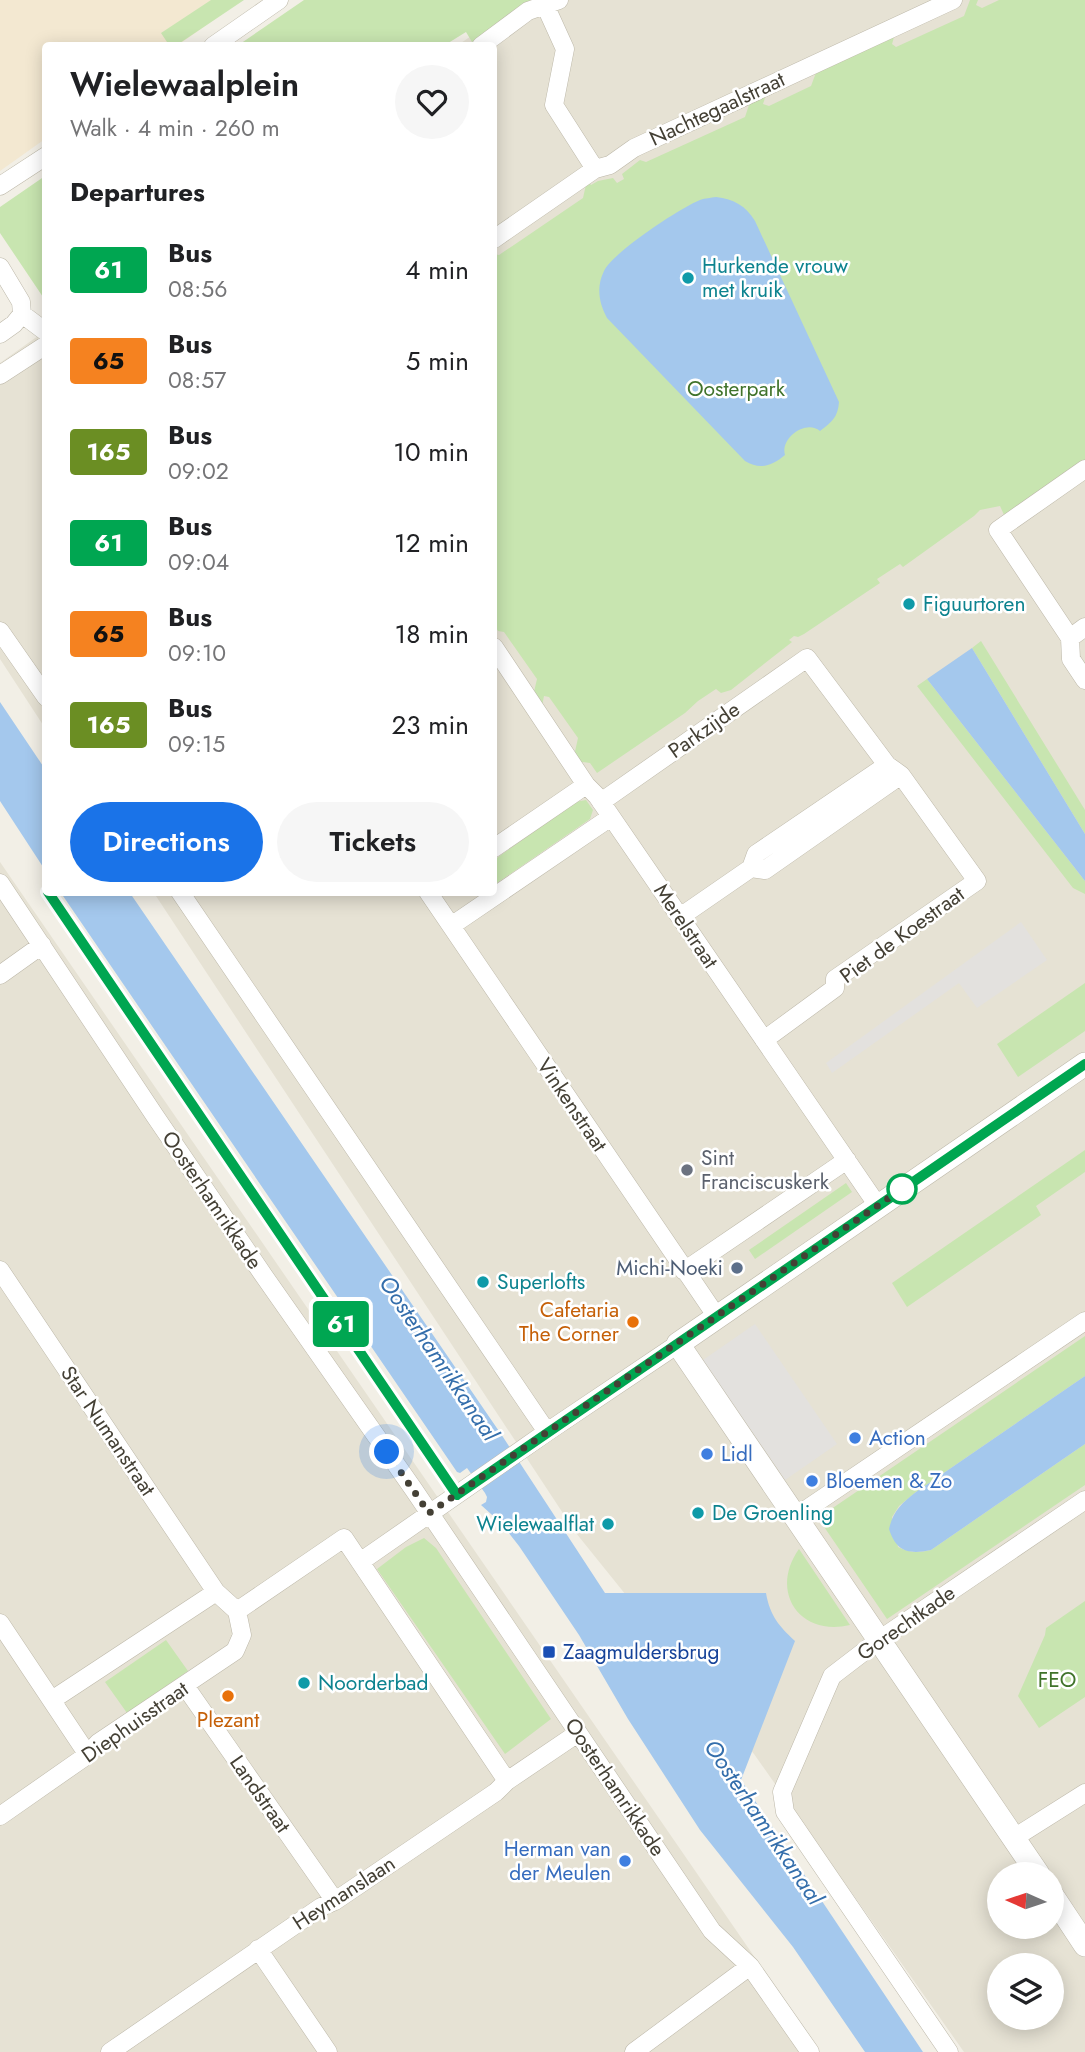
<!DOCTYPE html>
<meta charset="utf-8">
<style>
body{margin:0;font-family:Jost,sans-serif;background:#f6f6f6;color:#202124;height:100vh;display:flex;flex-direction:column;font-size:26px;white-space:nowrap}
*{box-sizing:border-box;margin:0}
p{font-size:23px;color:#757577}
.icon{flex:none;width:38px;height:38px;fill:none;stroke:currentColor;stroke-width:2;stroke-linecap:round;stroke-linejoin:round}
.map{position:relative;flex:1;overflow:hidden}
.drawer{position:absolute;left:42px;top:42px;width:455px;height:854px;display:flex;flex-direction:column;background:#fff;border-radius:7px;box-shadow:0 4px 18px #0003}
.drawer>*{flex:none}
.badge{padding:0 14px;border-radius:5px;font-size:24px;line-height:46px}
.needle{width:46px;rotate:273deg}
.tools{position:absolute;left:987px;top:1862px;display:grid;gap:14px}
.tools a{display:grid;place-items:center;width:77px;height:77px;border-radius:50%;background:#fff;box-shadow:0 4px 18px #0003;font-size:35px}
.you{position:absolute;width:35px;height:35px;margin:-18px;border:5px solid #fff;border-radius:50%;background:#1a73e8;box-shadow:0 0 0 10px #1a73e833}
.map>.badge{position:absolute;translate:-50% -50%;box-shadow:0 0 0 4px #fff}
h2{padding:0 28px;font-size:26px;line-height:63px}
.round{display:grid;place-items:center;flex:none;width:74px;height:74px;border-radius:37px;background:#f6f6f6}
.summary{display:flex;align-items:center;justify-content:space-between;height:119px;padding:0 28px}
h1{font-size:33px;font-weight:600;line-height:52px}
.button{display:flex;gap:14px;margin-top:auto;padding:14px 28px}
.button a{flex:1;height:80px;border-radius:42px;background:#1a73e8;color:#fff;font-size:28px;font-weight:600;line-height:80px;text-align:center}
.button a+a{background:#f6f6f6;color:#202124}
ul{padding:0;list-style:none}
li{display:flex;align-items:center;gap:21px;height:91px;padding:0 28px}
li div{flex:1}
li b{display:block;font-size:26px}
li em{font-style:normal}
li .badge{min-width:77px;font-weight:700;text-align:center}
.map>svg:first-child{display:block}
</style>
<div class="map">
<svg width="1085" height="2052" viewBox="0 0 1085 2052">
<rect width="100%" height="100%" fill="#f2efe6"/>
<path fill="#e6e2d4" fill-rule="evenodd" d="M 524,0 L 1085,0 L 1085,2052 L 964,2052 L 754,1754 L 576,1533 L 154,893 L 494,892 L 494,46 L 458,45 ZM 999,1874 L 1052,1874 L 1052,1927 L 999,1927 ZM 999,1965 L 1052,1965 L 1052,2018 L 999,2018 Z
M 45,331 L 45,728 L 0,659 L 0,363 Z
M 0,862 L 820,2052 L 0,2052 Z"/>
<path fill="#f3e8d1" d="M 0,0 L 242,0 L 178,45 L 46,46 L 45,139 L 0,171 Z"/>
<path fill="#c8e5b0" d="M 211,0 L 244,0 L 177,45 L 169,45 L 161,33 Z
M 304,0 L 539,0 L 472,42 L 466,32 L 445,45 L 237,46 Z
M 970,0 L 978,0 L 976,5 L 982,8 L 999,0 L 1085,0 L 1085,460 L 1005,517 L 1000,506 L 980,510 L 974,516 L 903,567 L 900,564 L 877,579 L 880,583 L 804,634 L 798,637 L 794,636 L 789,640 L 792,642 L 731,690 L 721,693 L 716,689 L 698,701 L 685,713 L 597,773 L 590,763 L 583,762 L 578,765 L 574,756 L 578,738 L 549,697 L 544,696 L 542,706 L 533,696 L 537,679 L 504,632 L 498,631 L 494,624 L 494,254 L 499,255 L 583,198 L 587,180 L 591,185 L 598,181 L 613,178 L 617,183 L 624,179 L 622,174 L 640,160 L 646,162 L 745,117 L 750,102 L 766,95 L 763,104 L 769,106 L 811,86 L 817,70 L 825,66 L 830,67 L 895,34 L 892,44 L 896,47 L 964,16 Z
M 45,176 L 45,300 L 0,233 L 0,207 Z
M 981,641 L 1085,810 L 1085,834 L 972,648 Z
M 927,679 L 1085,881 L 1085,894 L 1073,888 L 917,686 Z
M 586,800 L 593,810 L 590,819 L 494,885 L 494,860 L 575,802 Z
M 1085,983 L 1085,1031 L 1018,1077 L 997,1044 Z
M 1085,1150 L 1085,1172 L 1036,1206 L 1041,1215 L 907,1307 L 892,1283 Z
M 846,1183 L 852,1192 L 755,1259 L 749,1250 Z
M 1085,1336 L 1085,1376 L 916,1492 L 899,1506 L 892,1517 L 898,1547 C 910,1553 918,1553 931,1550 L 1085,1444 L 1085,1485 L 887,1619 L 818,1518 Z
M 424,1538 L 436,1548 L 551,1719 L 505,1754 L 377,1569 L 406,1547 Z
M 799,1549 L 850,1625 C 799,1637 769,1591 799,1549 Z
M 1085,1601 L 1085,1697 L 1039,1728 L 1018,1696 L 1045,1635 L 1046,1628 Z
M 166,1640 L 188,1671 L 127,1713 L 105,1682 Z"/>
<path fill="#e3e1de" d="M 1021,922 L 1047,960 L 977,1008 L 959,983 L 832,1073 L 826,1063 Z
M 755,1324 L 837,1444 L 785,1480 L 703,1360 Z"/>
<path fill="#a4c8ed" d="M 716,197 C 734,199 746,206 755,221 L 839,402 C 838,417 832,422 820,431 C 806,419 780,438 785,455 C 772,466 760,470 745,461 L 607,318 C 599,303 596,287 604,271 C 613,252 680,208 700,200 C 705,198 711,198 716,197 Z
M 972,648 L 1085,834 L 1085,881 L 927,679 Z
M 0,702 L 45,769 L 45,870 L 0,801 Z
M 61,893 L 130,893 L 503,1437 L 605,1593 L 766,1593 C 770,1616 779,1626 795,1641 L 741,1780 L 923,2052 L 865,2052 L 793,1947 L 700,1830 L 628,1719 L 579,1635 L 519,1546 L 501,1523 L 481,1505 L 486,1502 L 487,1497 L 485,1493 L 467,1468 L 460,1473 L 457,1472 Z
M 1085,1376 L 1085,1444 L 931,1550 C 908,1555 896,1551 889,1529 C 893,1511 902,1503 916,1492 Z"/>
<g fill="none" stroke-linecap="round" stroke-linejoin="round">
<defs>
<path id="minor" d="M 545,5 L 565,49 L 554,105 L 595,169
M 213,46 L 279,0
M 481,46 L 528,11 L 559,0
M 0,186 L 46,156
M 494,239 L 595,169 L 610,165 L 634,148 L 953,0
M 0,267 L 21,302 L 22,314
M 22,314 L 46,332
M 0,334 L 14,324 L 22,314
M 0,375 L 46,345
M 1085,469 L 998,530 L 1070,638 L 1085,627
M 0,631 L 46,697
M 1070,638 L 1071,659 L 1085,680
M 494,647 L 586,785 L 597,796 L 878,1206
M 601,802 L 807,658 L 887,765 L 756,854 L 751,868 L 680,917
M 494,848 L 586,785
M 751,868 L 765,870 L 901,775
M 0,883 L 155,1116 L 264,1276 L 414,1490 L 712,1931 L 750,1966 L 810,2052
M 180,892 L 547,1432
M 428,892 L 717,1317
M 451,926 L 611,817
M 0,975 L 42,945
M 764,1040 L 835,988 L 835,979 L 977,881 L 901,775 L 887,765
M 0,1270 L 216,1592 L 237,1611 L 242,1635 L 235,1651 L 98,1743 L 86,1756 L 0,1816
M 684,1271 L 847,1160
M 795,1517 L 1085,1321
M 360,1562 L 547,1432 L 678,1344
M 237,1611 L 344,1538 L 507,1781
M 0,1623 L 88,1755
M 185,1686 L 335,1901
M 52,1700 L 216,1592
M 1014,1838 L 1085,1793
M 258,1949 L 328,2052
M 110,2052 L 321,1907 L 335,1901 L 496,1792 L 507,1781 L 578,1733
M 634,2052 L 750,1966
M 949,2052 L 785,1812 L 782,1792 L 832,1676 L 879,1640 L 1085,1500"/>
<path id="tertiary" d="M 1038,1874 L 678,1344 L 1085,1064
M 1052,1895 L 1085,1945"/>
</defs>
<use href="#minor" stroke="#bdb8a9" stroke-width="19"/>
<use href="#tertiary" stroke="#bdb8a9" stroke-width="24"/>
<use href="#minor" stroke="#fff" stroke-width="18"/>
<use href="#tertiary" stroke="#fff" stroke-width="23"/>
</g>
<g fill="none" stroke-linecap="round" stroke-linejoin="round">
<defs>
<path id="line" d="M 48,892 L 457,1495 L 1085,1064"/>
</defs>
<use href="#line" stroke="#fff" stroke-width="16"/>
<use href="#line" stroke="#00a651" stroke-width="10"/>
<path stroke="#444035" stroke-width="7" stroke-dasharray="0 12.6" d="M 387,1452 L 429,1513 L 902,1189"/>
</g>
<g fill="#0f9aa8" stroke="#fff" stroke-width="2.5">
<circle cx="688" cy="278" r="7"/>
<circle cx="909" cy="604" r="7"/>
<circle cx="483" cy="1282" r="7"/>
<circle cx="698" cy="1513" r="7"/>
<circle cx="608" cy="1524" r="7"/>
<circle cx="304" cy="1683" r="7"/>
</g>
<circle fill="#6b7280" stroke="#fff" stroke-width="2.5" cx="687" cy="1170" r="7"/>
<circle fill="#fff" stroke="#00a651" stroke-width="3.5" cx="902" cy="1189" r="14"/>
<circle fill="#5c6f8a" stroke="#fff" stroke-width="2.5" cx="737" cy="1268" r="7"/>
<g fill="#e8710a" stroke="#fff" stroke-width="2.5">
<circle cx="633" cy="1322" r="7"/>
<circle cx="228" cy="1696" r="7"/>
</g>
<g fill="#3f7fe0" stroke="#fff" stroke-width="2.5">
<circle cx="855" cy="1438" r="7"/>
<circle cx="707" cy="1454" r="7"/>
<circle cx="812" cy="1481" r="7"/>
<circle cx="625" cy="1861" r="7"/>
</g>
<rect fill="#1a4fb4" stroke="#fff" stroke-width="2.5" x="542" y="1645" width="14" height="14" rx="3.5"/>
<g text-anchor="middle" dominant-baseline="central" stroke-width="5" stroke-linejoin="round" paint-order="stroke">
<g font-size="21" fill="#444035" stroke="#fff">
<text transform="translate(717 109) rotate(-25)">Nachtegaalstraat</text>
<text transform="translate(704 730) rotate(-35)">Parkzijde</text>
<text transform="translate(686 926) rotate(56)">Merelstraat</text>
<text transform="translate(902 935) rotate(-36)">Piet de Koestraat</text>
<text transform="translate(572 1105) rotate(56)">Vinkenstraat</text>
<text transform="translate(212 1200) rotate(56)">Oosterhamrikkade</text>
<text transform="translate(108 1431) rotate(56)">Star Numanstraat</text>
<text transform="translate(906 1623) rotate(-35)">Gorechtkade</text>
<text transform="translate(135 1722) rotate(-35)">Diephuisstraat</text>
<text transform="translate(615 1787) rotate(56)">Oosterhamrikkade</text>
<text transform="translate(260 1794) rotate(55)">Landstraat</text>
<text transform="translate(344 1893) rotate(-33)">Heymanslaan</text>
</g>
<g font-size="21" fill="#0d838f" stroke="#fff" text-anchor="start">
<text x="702" y="266">Hurkende vrouw<tspan x="702" dy="24">met kruik</tspan></text>
<text x="923" y="604">Figuurtoren</text>
<text x="497" y="1282">Superlofts</text>
<text x="712" y="1513">De Groenling</text>
<text x="594" y="1524" text-anchor="end">Wielewaalflat</text>
<text x="318" y="1683">Noorderbad</text>
</g>
<g font-size="21" fill="#40732b" stroke="#fff">
<text x="736" y="389">Oosterpark</text>
<text x="1057" y="1680">FEO</text>
</g>
<g font-size="21" fill="#5b616d" stroke="#fff" text-anchor="start">
<text x="701" y="1158">Sint<tspan x="701" dy="24">Franciscuskerk</tspan></text>
</g>
<g font-size="21" fill="#4e5e75" stroke="#fff" text-anchor="end">
<text x="723" y="1268">Michi-Noeki</text>
</g>
<g font-size="21" fill="#c56008" stroke="#fff" text-anchor="end">
<text x="619" y="1310">Cafetaria<tspan x="619" dy="24">The Corner</tspan></text>
<text x="228" y="1720" text-anchor="middle">Plezant</text>
</g>
<g font-size="21" fill="#366cbe" stroke="#fff" text-anchor="start">
<text x="869" y="1438">Action</text>
<text x="721" y="1454">Lidl</text>
<text x="826" y="1481">Bloemen &amp; Zo</text>
<text x="611" y="1849" text-anchor="end">Herman van<tspan x="611" dy="24">der Meulen</tspan></text>
</g>
<g font-size="21" fill="#164399" stroke="#fff" text-anchor="start">
<text x="563" y="1652">Zaagmuldersbrug</text>
</g>
<g font-size="23" font-style="italic" fill="#346eab" stroke="#fff">
<text transform="translate(439 1358) rotate(56)">Oosterhamrikkanaal</text>
<text transform="translate(764 1822) rotate(56)">Oosterhamrikkanaal</text>
</g>
</g>
</svg>
<div class="tools">
<a><svg class="needle" viewBox="-14 -14 28 28"><path d="M0-13l5 13h-10z" fill="#e53935"/><path d="M0 13l5-13h-10z" fill="#757577"/></svg></a>
<a><svg class="icon" aria-label="layers" viewBox="0 0 24 24"><path d="M12 4l9 5-9 5-9-5zM3 14l9 5 9-5"/></svg></a>
</div>
<div class="you" style="left:387px;top:1452px"></div>
<b class="badge" style="left:341px;top:1324px;background:#00a651;color:#fff">61</b>
<section class="drawer">
<div class="summary"><div><h1>Wielewaalplein</h1><p>Walk · 4 min · 260 m</p></div><a class="round"><svg class="icon" aria-label="heart" viewBox="0 0 24 24"><path d="M12 20l-8-8c-3-5 5-10 8-4 3-6 11-1 8 4z"/></svg></a></div>
<h2>Departures</h2>
<ul>
<li><span class="badge" style="background:#00a651;color:#fff">61</span><div><b>Bus</b><p>08:56</p></div><em>4 min</em></li>
<li><span class="badge" style="background:#f58220;color:#111">65</span><div><b>Bus</b><p>08:57</p></div><em>5 min</em></li>
<li><span class="badge" style="background:#6b8e23;color:#fff">165</span><div><b>Bus</b><p>09:02</p></div><em>10 min</em></li>
<li><span class="badge" style="background:#00a651;color:#fff">61</span><div><b>Bus</b><p>09:04</p></div><em>12 min</em></li>
<li><span class="badge" style="background:#f58220;color:#111">65</span><div><b>Bus</b><p>09:10</p></div><em>18 min</em></li>
<li><span class="badge" style="background:#6b8e23;color:#fff">165</span><div><b>Bus</b><p>09:15</p></div><em>23 min</em></li>
</ul>
<div class="button"><a>Directions</a><a>Tickets</a></div>
</section>
</div>
